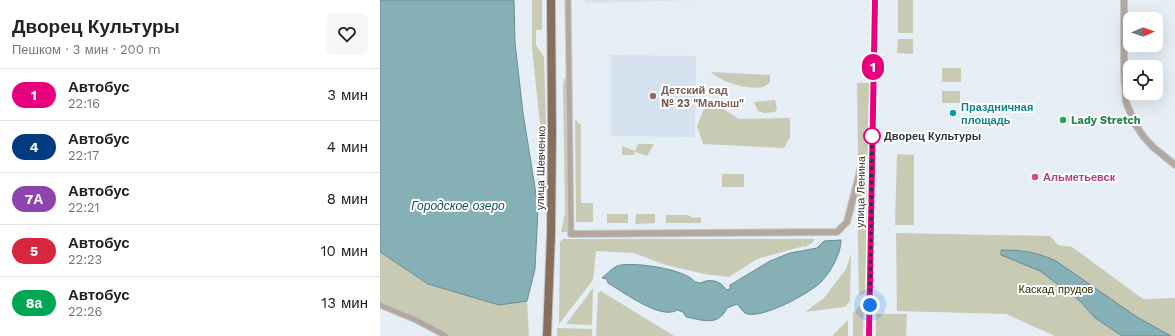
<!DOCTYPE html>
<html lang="ru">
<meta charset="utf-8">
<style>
body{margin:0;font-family:"Work Sans",sans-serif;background:#f6f6f6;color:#222;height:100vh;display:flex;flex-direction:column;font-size:15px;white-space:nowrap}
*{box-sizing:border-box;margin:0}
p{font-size:13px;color:#767676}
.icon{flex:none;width:22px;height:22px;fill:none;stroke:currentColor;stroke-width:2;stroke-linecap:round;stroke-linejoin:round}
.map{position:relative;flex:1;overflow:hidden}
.details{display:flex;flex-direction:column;background:#fff;width:380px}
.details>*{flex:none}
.badge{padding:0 8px;border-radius:13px;font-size:14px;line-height:26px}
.needle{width:26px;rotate:88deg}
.tools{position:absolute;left:743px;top:12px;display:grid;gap:8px}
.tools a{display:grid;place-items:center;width:40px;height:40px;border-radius:8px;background:#fff;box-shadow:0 4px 16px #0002;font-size:20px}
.you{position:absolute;width:20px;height:20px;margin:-10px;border:3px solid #fff;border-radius:50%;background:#1a73e8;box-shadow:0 0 0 6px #1a73e833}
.map>.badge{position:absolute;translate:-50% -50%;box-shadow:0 0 0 2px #fff}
.round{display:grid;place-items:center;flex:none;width:42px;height:42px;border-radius:8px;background:#f6f6f6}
.headline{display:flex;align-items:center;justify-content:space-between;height:68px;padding:0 12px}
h1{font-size:19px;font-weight:700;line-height:30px}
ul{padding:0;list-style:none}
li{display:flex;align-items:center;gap:12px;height:52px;padding:0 12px;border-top:1px solid #e0e0e0}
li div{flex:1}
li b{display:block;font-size:15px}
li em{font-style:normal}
li .badge{min-width:44px;font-weight:700;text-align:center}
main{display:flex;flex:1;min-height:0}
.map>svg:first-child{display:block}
</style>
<main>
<section class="details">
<div class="headline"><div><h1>Дворец Культуры</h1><p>Пешком · 3 мин · 200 m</p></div><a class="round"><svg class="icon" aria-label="heart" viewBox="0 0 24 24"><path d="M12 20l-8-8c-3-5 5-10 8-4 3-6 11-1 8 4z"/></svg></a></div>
<ul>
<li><span class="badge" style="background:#e6007e;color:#fff">1</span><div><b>Автобус</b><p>22:16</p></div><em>3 мин</em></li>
<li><span class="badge" style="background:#003b80;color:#fff">4</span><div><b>Автобус</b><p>22:17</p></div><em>4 мин</em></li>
<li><span class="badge" style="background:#8e44ad;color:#fff">7А</span><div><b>Автобус</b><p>22:21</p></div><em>8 мин</em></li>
<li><span class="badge" style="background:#d7263d;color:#fff">5</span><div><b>Автобус</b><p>22:23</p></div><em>10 мин</em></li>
<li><span class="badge" style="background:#00a651;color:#fff">8а</span><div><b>Автобус</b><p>22:26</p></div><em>13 мин</em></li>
</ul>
</section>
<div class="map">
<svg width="795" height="336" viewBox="0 0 795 336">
<rect width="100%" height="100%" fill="#e5eef5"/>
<path fill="#d4e2ef" d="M 205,0 L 316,0 L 205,3 Z
M 231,55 L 316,56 L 315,137 L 231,136 Z"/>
<path fill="#c8cab4" d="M 152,0 L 162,0 L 162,30 L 156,30 L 156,45 L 164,57 L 166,125 L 160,124 L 152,48 Z
M 518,0 L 533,0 L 533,33 L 518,33 Z
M 518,39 L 533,39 L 533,54 L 517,53 Z
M 562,68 L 581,68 L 581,82 L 562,82 Z
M 331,72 L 390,75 L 390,82 C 388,84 385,87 382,87 C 369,90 340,82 331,72 Z
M 186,78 L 188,232 L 181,232 L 185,213 L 183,86 L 184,79 Z
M 477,83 L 490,83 L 489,159 L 478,160 Z
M 562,91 L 580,91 L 580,103 L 562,103 Z
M 395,100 L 397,108 L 395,112 L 384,113 L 378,111 L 374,102 Z
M 325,106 L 339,106 L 359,119 L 410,118 L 410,137 L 404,148 L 323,144 L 317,126 Z
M 195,119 L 201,125 L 201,203 L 213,203 L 213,222 L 196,222 Z
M 258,144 L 274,144 L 267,156 L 255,152 L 253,155 L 242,155 L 242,146 L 255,151 Z
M 517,154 L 534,155 L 534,225 L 515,225 Z
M 484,171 L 487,171 L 486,289 L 484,294 L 479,295 L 477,196 Z
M 342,174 L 364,174 L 364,187 L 342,187 Z
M 227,214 L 248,214 L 248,223 L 227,223 Z
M 256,214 L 275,214 L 275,223 L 255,224 Z
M 286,215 L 308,215 L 313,218 L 321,217 L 321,223 L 286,223 Z
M 516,233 L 670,236 L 678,245 L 692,247 L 763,299 L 795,298 L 795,336 L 675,336 L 626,314 L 517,311 Z
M 183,239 L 435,239 L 432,243 L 425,247 L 424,246 L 377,259 L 349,277 L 324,274 L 286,265 L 253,253 L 216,251 L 213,280 L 179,324 L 180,242 Z
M 0,252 L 48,284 L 118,305 L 147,301 L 149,336 L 70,336 L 0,302 Z
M 471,254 L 470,301 L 465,307 L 425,312 L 444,298 L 466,269 Z
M 213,288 L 212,325 L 186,324 Z
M 221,291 L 294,336 L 216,336 L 218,293 Z
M 484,300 L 483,336 L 473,336 L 473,313 Z
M 496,314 L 527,314 L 526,336 L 496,336 Z
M 468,320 L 468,336 L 453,336 L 453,335 Z
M 177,328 L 212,329 L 212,336 L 177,336 Z"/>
<path fill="#84b0b6" stroke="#6b8b90" d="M 0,0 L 134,0 L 135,43 L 143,113 L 155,188 L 158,210 L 155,269 L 147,301 L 119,305 L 48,284 L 0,252 Z
M 461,240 C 461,254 451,271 442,281 C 431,293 379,321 365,313 C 362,311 359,306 357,304 L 347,308 C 338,327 323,320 306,317 L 303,312 L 297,310 C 295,311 293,312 291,312 C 275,315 241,291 228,283 L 227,279 L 222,278 C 227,274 231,269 237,266 C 252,261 306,269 315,282 L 321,283 C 329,278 342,281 346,290 L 350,289 L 350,285 L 390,261 L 410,253 L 437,248 L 444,241 Z
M 621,250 C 644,250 656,252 676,261 L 757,317 L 791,336 L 742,336 L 715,318 L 700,301 L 660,271 L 621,255 Z"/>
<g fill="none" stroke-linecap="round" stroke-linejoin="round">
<defs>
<path id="minor" d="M 188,0 L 191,234
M 0,305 L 36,320 L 66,336"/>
<path id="tertiary" d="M 744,0 L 744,74 L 746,102 L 755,124 L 763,136 L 773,147 L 795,165
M 191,234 L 457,232 L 467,222 L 481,167 L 492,167"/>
<path id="secondary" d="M 489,336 L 495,0"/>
<path id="primary" d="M 167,336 L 171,234 L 172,133 L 171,0"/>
</defs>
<use href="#minor" stroke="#c1c9cf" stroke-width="7"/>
<use href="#tertiary" stroke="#c1c9cf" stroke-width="8"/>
<use href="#secondary" stroke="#c1c9cf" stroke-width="9"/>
<use href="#primary" stroke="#c1c9cf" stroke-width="10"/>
<use href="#minor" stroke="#b6a79e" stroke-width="5"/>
<use href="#tertiary" stroke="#b6a79e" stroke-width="6"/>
<use href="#secondary" stroke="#9a8678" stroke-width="7"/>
<use href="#primary" stroke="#876e5d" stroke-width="8"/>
</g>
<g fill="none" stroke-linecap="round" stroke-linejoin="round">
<defs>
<path id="line" d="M 489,336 L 495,0"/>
</defs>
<use href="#line" stroke="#fff" stroke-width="9"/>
<use href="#line" stroke="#e6007e" stroke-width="6"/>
<path stroke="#313437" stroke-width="4" stroke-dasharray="0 7.2" d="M 490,305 L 492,136"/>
</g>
<circle fill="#8d6e63" stroke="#fff" stroke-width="1.5" cx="273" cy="96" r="4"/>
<circle fill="#0f9aa8" stroke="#fff" stroke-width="1.5" cx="573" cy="113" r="4"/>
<circle fill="#2e9e5b" stroke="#fff" stroke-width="1.5" cx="683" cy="120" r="4"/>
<circle fill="#fff" stroke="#e6007e" stroke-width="2" cx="492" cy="136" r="8"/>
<circle fill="#d1479c" stroke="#fff" stroke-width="1.5" cx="655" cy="177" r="4"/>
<g text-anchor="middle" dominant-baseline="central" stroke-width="4" stroke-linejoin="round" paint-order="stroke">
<g font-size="11" font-weight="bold" fill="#785e54" stroke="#fff" text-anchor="start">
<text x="281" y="90">Детский сад<tspan x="281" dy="13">№ 23 "Малыш"</tspan></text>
</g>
<g font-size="11" font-weight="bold" fill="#0d838f" stroke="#fff" text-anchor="start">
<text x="581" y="107">Праздничная<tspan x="581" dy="13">площадь</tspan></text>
</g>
<g font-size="11" font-weight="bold" fill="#27864d" stroke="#fff" text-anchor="start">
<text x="691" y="120">Lady Stretch</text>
</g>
<g font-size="11" font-weight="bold" fill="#313437" stroke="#fff" text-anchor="start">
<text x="504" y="136">Дворец Культуры</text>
</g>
<g font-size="11" fill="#313437" stroke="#fff">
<text transform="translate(161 168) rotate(-89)">улица Шевченко</text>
<text transform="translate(481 192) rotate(-89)">улица Ленина</text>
</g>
<g font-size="11" font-weight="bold" fill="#b23c85" stroke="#fff" text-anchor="start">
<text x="663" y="177">Альметьевск</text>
</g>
<g font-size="11" fill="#2d2e01" stroke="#fff">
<text x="676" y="289">Каскад прудов</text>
</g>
<g font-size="12" font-style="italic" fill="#105058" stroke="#fff">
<text x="78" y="206">Городское озеро</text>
</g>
</g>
</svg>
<div class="tools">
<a><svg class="needle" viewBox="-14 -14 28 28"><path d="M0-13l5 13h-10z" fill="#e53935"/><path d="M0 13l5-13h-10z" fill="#767676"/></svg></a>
<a><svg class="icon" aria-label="locate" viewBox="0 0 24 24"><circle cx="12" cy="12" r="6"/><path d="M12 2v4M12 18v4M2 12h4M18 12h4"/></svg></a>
</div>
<div class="you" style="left:490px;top:305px"></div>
<b class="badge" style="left:493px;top:67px;background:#e6007e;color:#fff">1</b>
</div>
</main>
